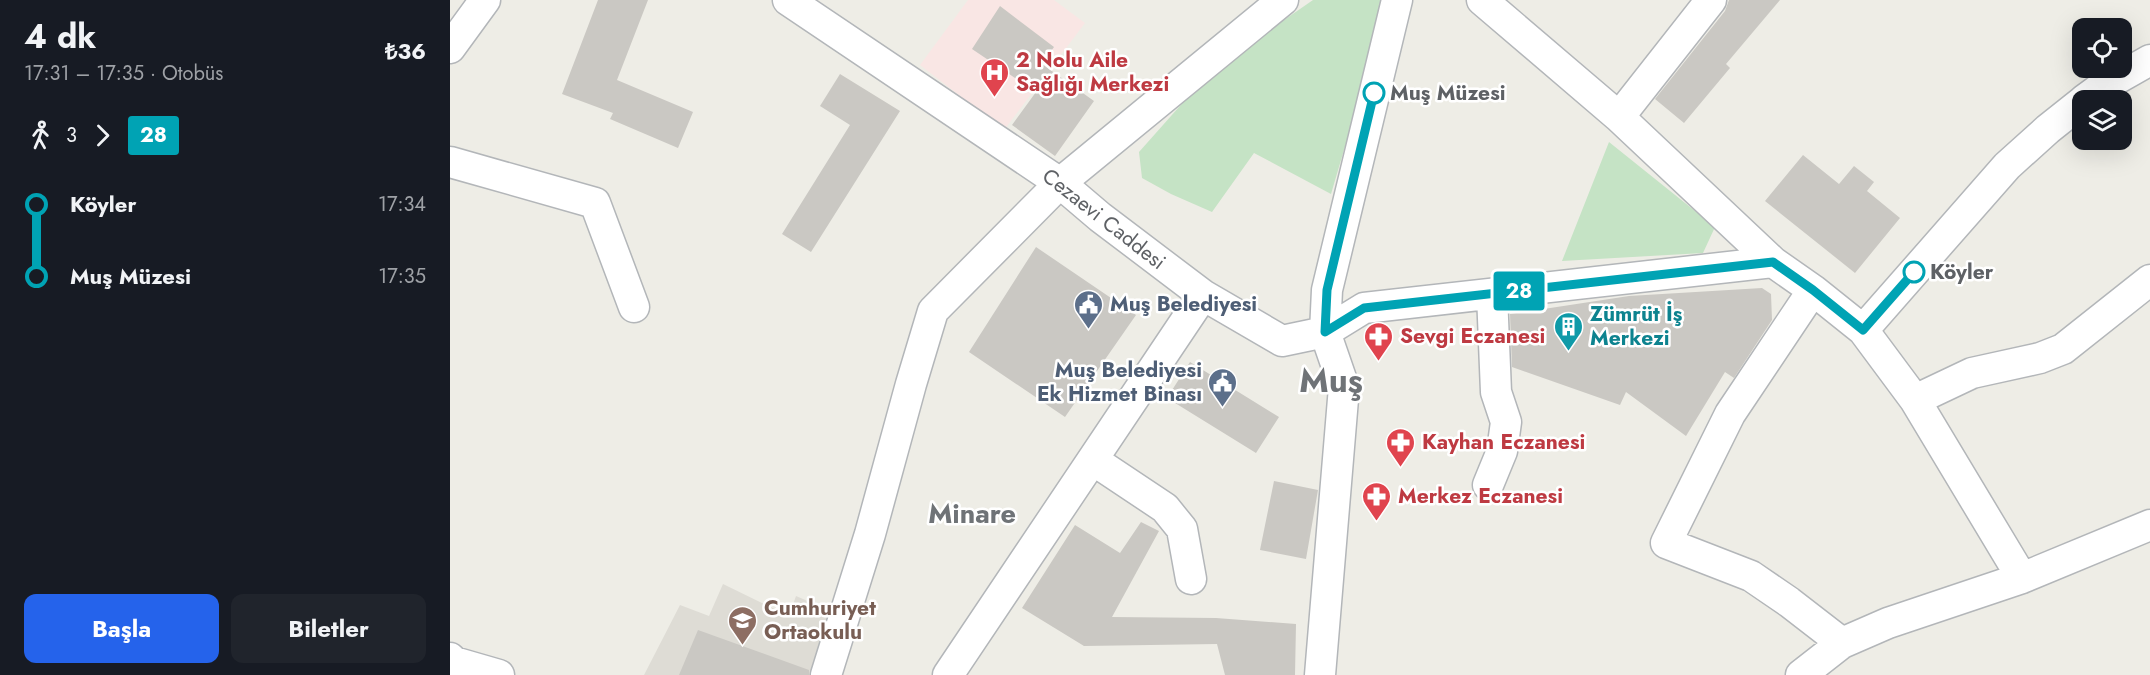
<!DOCTYPE html>
<html lang="tr">
<meta charset="utf-8">
<style>
body{margin:0;font-family:Jost,sans-serif;background:#20242c;color:#f1f3f6;height:100vh;display:flex;flex-direction:column;font-size:22px;white-space:nowrap}
*{box-sizing:border-box;margin:0}
p{font-size:20px;color:#9ea1a6}
.icon{flex:none;width:33px;height:33px;fill:none;stroke:currentColor;stroke-width:2;stroke-linecap:round;stroke-linejoin:round}
.map{position:relative;flex:1;overflow:hidden}
.drawer{display:flex;flex-direction:column;background:#171b24;width:450px}
.drawer>*{flex:none}
.badge{padding:0 12px;border-radius:4px;font-size:21px;line-height:39px}
.fabs{position:absolute;left:1622px;top:18px;display:grid;gap:12px}
.fabs a{display:grid;place-items:center;width:60px;height:60px;border-radius:12px;background:#171b24;box-shadow:0 6px 24px #0002;font-size:30px}
.map>.badge{position:absolute;translate:-50% -50%;box-shadow:0 0 0 3px #fff}
.legs{display:flex;align-items:center;gap:9px;height:66px;padding:0 24px;font-size:20px}
.legs p{margin-inline-start:auto}
.headline{display:flex;align-items:center;justify-content:space-between;height:102px;padding:0 24px}
h1{font-size:33px;font-weight:700;line-height:45px}
.cta{display:flex;gap:12px;margin-top:auto;padding:12px 24px}
.cta a{flex:1;height:69px;border-radius:12px;background:#2563eb;color:#fff;font-size:24px;font-weight:700;line-height:69px;text-align:center}
.cta a+a{background:#20242c;color:#f1f3f6}
ul{padding:0 24px;list-style:none}
li{display:flex;align-items:center;gap:21px;height:72px;font-size:22px}
li i{display:grid;place-items:center;width:9px;height:100%;margin:0 8px;background:currentColor}
li i::after{content:'';width:15px;height:15px;margin:-8px;border:4px solid;border-radius:50%;background:#171b24}
li p{margin-inline-start:auto}
li:first-child i{background:linear-gradient(#0000 50%,currentColor 0)}
li:last-child i{background:linear-gradient(currentColor 50%,#0000 0)}
main{display:flex;flex:1;min-height:0}
.map>svg:first-child{display:block}
</style>
<main>
<section class="drawer">
<div class="headline"><div><h1>4 dk</h1><p>17:31 – 17:35 · Otobüs</p></div><b>₺36</b></div>
<div class="legs"><svg class="icon" aria-label="walk" viewBox="0 0 24 24"><circle cx="13" cy="4" r="2"/><path d="M13 8l-2 6 4 7M11 14l-3 7M7 12l3-4h3l4 4"/></svg>3<svg class="icon" aria-label="forward" viewBox="0 0 24 24"><path d="M9 5l7 7-7 7"/></svg><b class="badge" style="background:#00a3b4;color:#fff">28</b></div>
<ul>
<li><i style="color:#00a3b4"></i><b>Köyler</b><p>17:34</p></li>
<li><i style="color:#00a3b4"></i><b>Muş Müzesi</b><p>17:35</p></li>
</ul>
<div class="cta"><a>Başla</a><a>Biletler</a></div>
</section>
<div class="map">
<svg width="1700" height="675" viewBox="0 0 1700 675">
<rect width="100%" height="100%" fill="#eeede6"/>
<path fill="#dedcd5" d="M 273,584 L 339,616 L 346,596 L 388,614 L 366,675 L 194,675 L 230,605 L 259,616 Z"/>
<path fill="#f9e6e4" d="M 518,0 L 604,0 L 635,23 L 554,130 L 470,65 Z"/>
<path fill="#c5e3c5" d="M 863,0 L 936,0 L 931,24 L 881,194 L 804,153 L 762,212 L 721,194 L 692,178 L 689,152 L 745,89 L 808,38 Z
M 1159,142 L 1265,227 L 1253,253 L 1112,261 Z"/>
<path fill="#cac8c3" d="M 148,0 L 198,0 L 167,80 L 243,112 L 228,148 L 160,119 L 163,113 L 112,94 Z
M 1279,0 L 1330,0 L 1276,64 L 1280,68 L 1234,123 L 1205,99 L 1275,11 Z
M 550,6 L 604,47 L 592,64 L 644,101 L 605,156 L 562,125 L 586,92 L 522,49 Z
M 390,74 L 450,111 L 361,252 L 332,234 L 400,125 L 370,106 Z
M 1353,155 L 1389,184 L 1404,166 L 1424,182 L 1417,191 L 1450,218 L 1405,273 L 1315,201 Z
M 586,247 L 686,315 L 615,417 L 519,352 Z
M 1312,288 L 1321,294 L 1322,320 L 1284,378 L 1275,372 L 1236,436 L 1176,392 L 1170,405 L 1062,367 L 1060,314 L 1179,296 Z
M 740,362 L 829,417 L 806,453 L 717,398 Z
M 824,481 L 868,490 L 856,559 L 810,550 Z
M 691,522 L 709,531 L 662,617 L 766,618 L 846,624 L 845,675 L 775,675 L 767,644 L 634,646 L 572,608 L 625,525 L 670,553 Z
M 248,630 L 359,670 L 359,675 L 229,675 Z"/>
<g fill="none" stroke-linecap="round" stroke-linejoin="round">
<defs>
<path id="minor" d="M 338,0 L 610,183 L 650,217 L 753,295 L 832,341 L 875,332 L 877,290 L 947,0
M 1032,0 L 1169,117 L 1323,262 L 1363,290 L 1413,330 L 1465,400 L 1572,578
M 0,48 L 35,0
M 1634,100 L 1649,89 L 1700,60
M 1169,117 L 1261,0
M 0,162 L 145,203 L 184,307
M 1363,290 L 1280,414 L 1216,543 L 1301,576 L 1339,602 L 1392,643
M 1413,330 L 1557,166 L 1598,129 L 1632,102
M 1465,400 L 1522,373 L 1590,358 L 1613,349 L 1700,280
M 643,460 L 715,508 L 732,529 L 741,579
M 1038,485 L 1052,451 L 1056,422 L 1046,392 L 1042,294
M 0,658 L 4,662 L 49,675
M 376,675 L 420,534 L 461,384 L 483,311 L 610,183 L 833,0
M 498,675 L 753,295
M 870,675 L 894,387 L 875,332 L 914,308 L 1323,262
M 1351,675 L 1392,643 L 1438,623 L 1572,578 L 1700,525"/>
</defs>
<use href="#minor" stroke="#b3b6b9" stroke-width="33"/>
<use href="#minor" stroke="#fff" stroke-width="30"/>
</g>
<g fill="none" stroke-linecap="round" stroke-linejoin="round">
<defs>
<path id="line-1" d="M 924,93 L 877,290 L 875,332 L 914,308 L 1323,262 L 1363,290 L 1413,330 L 1464,272"/>
</defs>
<use href="#line-1" stroke="#fff" stroke-width="14"/>
<use href="#line-1" stroke="#00a3b4" stroke-width="9"/>
</g>
<defs>
<symbol id="hospital-pin" viewBox="-11 -11 22 30"><path d="M0 17L-7.5 6A9.5 9.5 0 1 1 7.5 6Z" fill="#e0444e" stroke="#fff"/><path d="M-5-5h3v3.5h4V-5h3V5h-3V1.5h-4V5h-3Z" fill="#fff"/></symbol>
<symbol id="civic-pin" viewBox="-11 -11 22 30"><path d="M0 17L-7.5 6A9.5 9.5 0 1 1 7.5 6Z" fill="#5c6f8a" stroke="#fff"/><path d="M-.6-6.5H3V-4.5H.6V-3L4-1V1h2V6H-6V1h2V-1L-.6-3ZM-1.2 2.5V6h2.4V2.5Z" fill="#fff"/></symbol>
<symbol id="building-pin" viewBox="-11 -11 22 30"><path d="M0 17L-7.5 6A9.5 9.5 0 1 1 7.5 6Z" fill="#0f9aa8" stroke="#fff"/><path d="M-4-6H4V6H1V3H-1V6H-4ZM-2.5-4.3h1.7v1.8h-1.7ZM.8-4.3h1.7v1.8H.8ZM-2.5-1h1.7V.8h-1.7ZM.8-1h1.7V.8H.8Z" fill="#fff"/></symbol>
<symbol id="pharmacy-pin" viewBox="-11 -11 22 30"><path d="M0 17L-7.5 6A9.5 9.5 0 1 1 7.5 6Z" fill="#e0444e" stroke="#fff"/><path d="M-2-6h4v4h4v4h-4v4h-4v-4h-4v-4h4Z" fill="#fff"/></symbol>
<symbol id="school-pin" viewBox="-11 -11 22 30"><path d="M0 17L-7.5 6A9.5 9.5 0 1 1 7.5 6Z" fill="#8d6e63" stroke="#fff"/><path d="M0-5L7-2L0 1L-7-2ZM-4 1L0 2.5L4 1V4Q0 6-4 4Z" fill="#fff"/></symbol>
</defs>
<g fill-rule="evenodd">
<use href="#hospital-pin" x="528" y="56" width="33" height="45"/>
<use href="#civic-pin" x="622" y="288" width="33" height="45"/>
<use href="#building-pin" x="1102" y="310" width="33" height="45"/>
<use href="#pharmacy-pin" x="912" y="320" width="33" height="45"/>
<use href="#civic-pin" x="756" y="366" width="33" height="45"/>
<use href="#pharmacy-pin" x="934" y="426" width="33" height="45"/>
<use href="#pharmacy-pin" x="910" y="480" width="33" height="45"/>
<use href="#school-pin" x="276" y="604" width="33" height="45"/>
</g>
<g fill="#fff" stroke="#00a3b4" stroke-width="3">
<circle cx="924" cy="93" r="10"/>
<circle cx="1464" cy="272" r="10"/>
</g>
<g text-anchor="middle" dominant-baseline="central" stroke-width="5" stroke-linejoin="round" paint-order="stroke">
<g font-size="21" font-weight="bold" fill="#be3a42" stroke="#fff" text-anchor="start">
<text x="566" y="60">2 Nolu Aile<tspan x="566" dy="24">Sağlığı Merkezi</tspan></text>
<text x="950" y="336">Sevgi Eczanesi</text>
<text x="972" y="442">Kayhan Eczanesi</text>
<text x="948" y="496">Merkez Eczanesi</text>
</g>
<g font-size="21" font-weight="bold" fill="#5e6165" stroke="#fff" text-anchor="start">
<text x="940" y="93">Muş Müzesi</text>
<text x="1480" y="272">Köyler</text>
</g>
<g font-size="21" fill="#5e6165" stroke="#fff">
<text transform="translate(654 219) rotate(38)">Cezaevi Caddesi</text>
</g>
<g font-size="21" font-weight="bold" fill="#4e5e75" stroke="#fff" text-anchor="start">
<text x="660" y="304">Muş Belediyesi</text>
<text x="752" y="370" text-anchor="end">Muş Belediyesi<tspan x="752" dy="24">Ek Hizmet Binası</tspan></text>
</g>
<g font-size="21" font-weight="bold" fill="#0d838f" stroke="#fff" text-anchor="start">
<text x="1140" y="314">Zümrüt İş<tspan x="1140" dy="24">Merkezi</tspan></text>
</g>
<g font-size="21" font-weight="bold" fill="#785e54" stroke="#fff" text-anchor="start">
<text x="314" y="608">Cumhuriyet<tspan x="314" dy="24">Ortaokulu</tspan></text>
</g>
<g font-size="27" font-weight="bold" fill="#6f7377" stroke="#fff">
<text x="522" y="513">Minare</text>
</g>
<g font-size="33" font-weight="bold" fill="#6f7377" stroke="#fff">
<text x="881" y="380">Muş</text>
</g>
</g>
</svg>
<div class="fabs">
<a><svg class="icon" aria-label="locate" viewBox="0 0 24 24"><circle cx="12" cy="12" r="6"/><path d="M12 2v4M12 18v4M2 12h4M18 12h4"/></svg></a>
<a><svg class="icon" aria-label="layers" viewBox="0 0 24 24"><path d="M12 4l9 5-9 5-9-5zM3 14l9 5 9-5"/></svg></a>
</div>
<b class="badge" style="left:1069px;top:291px;background:#00a3b4;color:#fff">28</b>
</div>
</main>
